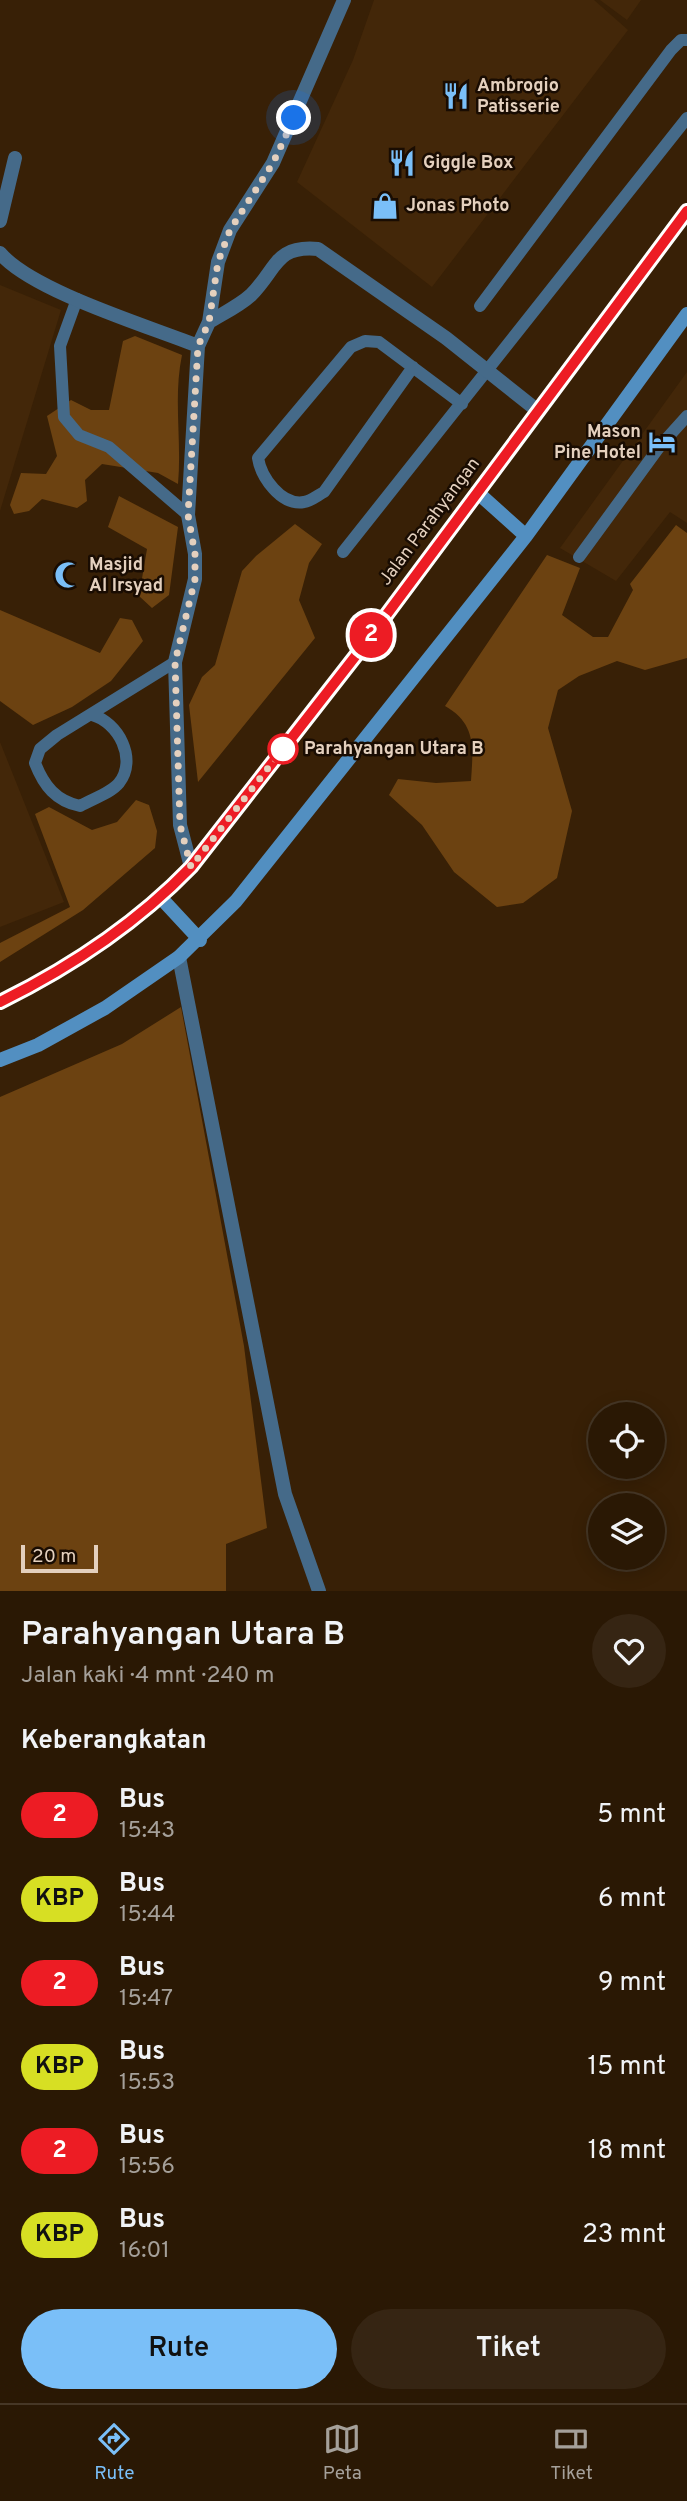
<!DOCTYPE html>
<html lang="id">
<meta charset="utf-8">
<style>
body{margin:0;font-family:Overpass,sans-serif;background:#362513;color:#f1f3f6;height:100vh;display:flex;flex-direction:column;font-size:26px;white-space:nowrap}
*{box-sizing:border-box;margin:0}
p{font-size:23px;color:#a5a09a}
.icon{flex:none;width:38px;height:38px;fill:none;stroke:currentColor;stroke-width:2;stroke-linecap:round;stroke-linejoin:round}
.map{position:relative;height:1591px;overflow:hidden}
.panel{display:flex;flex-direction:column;background:#2a1804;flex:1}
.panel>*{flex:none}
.badge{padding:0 14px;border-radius:23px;font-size:24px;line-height:46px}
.fabs{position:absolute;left:588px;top:1402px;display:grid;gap:14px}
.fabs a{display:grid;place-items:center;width:77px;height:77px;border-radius:50%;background:#2a1804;box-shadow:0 4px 18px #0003,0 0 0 2px #463726;font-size:35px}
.scale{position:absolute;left:21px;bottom:18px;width:77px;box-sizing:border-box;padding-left:7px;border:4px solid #e4d0be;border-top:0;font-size:19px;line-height:24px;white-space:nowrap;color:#e4d0be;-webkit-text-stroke:5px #190c02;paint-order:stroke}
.you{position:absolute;width:35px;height:35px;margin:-18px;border:5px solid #fff;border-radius:50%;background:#1a73e8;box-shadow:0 0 0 10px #1a73e833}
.map>.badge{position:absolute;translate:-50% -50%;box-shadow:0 0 0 4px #fff}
h2{padding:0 21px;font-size:26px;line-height:63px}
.round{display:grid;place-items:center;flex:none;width:74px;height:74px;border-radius:37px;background:#362513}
.summary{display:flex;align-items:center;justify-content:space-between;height:119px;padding:0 21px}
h1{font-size:33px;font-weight:600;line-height:52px}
.primary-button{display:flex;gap:14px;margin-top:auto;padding:14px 21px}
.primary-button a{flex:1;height:80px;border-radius:42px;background:#7abff8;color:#111;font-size:28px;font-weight:600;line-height:80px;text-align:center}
.primary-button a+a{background:#362513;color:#f1f3f6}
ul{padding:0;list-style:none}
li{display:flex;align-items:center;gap:21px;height:84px;padding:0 21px}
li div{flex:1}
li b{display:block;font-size:26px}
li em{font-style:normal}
li .badge{min-width:77px;font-weight:700;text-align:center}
.dock{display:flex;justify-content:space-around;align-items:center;height:98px;border-top:2px solid #463726;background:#2a1804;font-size:19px;color:#a5a09a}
.dock a{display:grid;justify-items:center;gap:4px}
.dock .current{color:#7abff8}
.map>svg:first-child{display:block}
</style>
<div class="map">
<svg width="687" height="1591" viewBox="0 0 687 1591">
<rect width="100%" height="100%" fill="#382006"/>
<path fill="#432709" d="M 374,0 L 594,0 L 628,30 L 432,287 L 297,182 L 353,60 Z
M 600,0 L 641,0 L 627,20 Z
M 0,285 L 61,310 L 0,511 Z
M 687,372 L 687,523 L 670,512 L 616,581 L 560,548 Z
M 0,742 L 64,902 L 0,927 Z"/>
<path fill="#6c4211" d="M 135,336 L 182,355 C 173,398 182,440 178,484 L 158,473 L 102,464 L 85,480 L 87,501 L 77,508 L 42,499 L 29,511 L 14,514 L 10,505 L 21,473 L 46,474 L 57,456 L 47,416 L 71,400 L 91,410 L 109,410 L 123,341 Z
M 119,496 L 178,527 L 169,595 L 152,608 L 139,596 L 147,549 L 108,527 Z
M 295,524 L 322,544 L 309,563 L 299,600 L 315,638 L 198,782 L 189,705 L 202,677 L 215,665 L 242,571 L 256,556 Z
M 676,525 L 687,533 L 687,658 L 645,670 L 617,661 L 579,676 L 558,690 L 548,728 L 572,811 L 557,878 L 523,903 L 497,907 L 454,872 L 422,825 L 389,795 L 398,779 L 436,783 L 471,781 C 473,749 477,724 445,706 L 547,555 L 580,568 L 562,615 L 593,637 L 608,637 L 633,590 L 630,584 Z
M 0,610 L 100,653 L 120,618 L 132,620 L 143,641 L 111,681 L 72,707 L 33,725 L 0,701 Z
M 136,800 L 149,805 L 157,831 L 155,848 L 83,910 L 0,962 L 0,943 L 70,907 L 35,814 L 49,807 L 92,830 L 117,822 Z
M 181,1007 L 244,1346 L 267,1528 L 226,1544 L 226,1591 L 0,1591 L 0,1097 L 122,1044 Z"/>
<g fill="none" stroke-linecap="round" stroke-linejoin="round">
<path stroke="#456a89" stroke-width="12" d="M 77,299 L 60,346 L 64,417 L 79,435 L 109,447 L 188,515
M 480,306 L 671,50 L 681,40 L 687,40
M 413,367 L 324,492 C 318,495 311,501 304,502 C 281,506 261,477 258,458 L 351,347 L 365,341 L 379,342 L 462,404
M 343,552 L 687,118
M 579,557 L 660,446 L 687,416
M 92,715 C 118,722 138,759 119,783 C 111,793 92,799 80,806 C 56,801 44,786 35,763 L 40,749 L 57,735 L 175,662"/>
<path stroke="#456a89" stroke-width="14" d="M 0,221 L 15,158
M 0,253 C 32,291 148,326 198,346
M 209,322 C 222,314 239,306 251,295 C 277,269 275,245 318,249 L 446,338 L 538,411
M 191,867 L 180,825 L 175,662 L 195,579 L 195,554 L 188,515 L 198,346 L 209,322 L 218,262 L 230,230 L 273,163 L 344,0
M 179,957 L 285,1494 L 319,1591"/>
<path stroke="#528fc1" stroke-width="14" d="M 477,492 L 526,536
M 161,898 L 200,940
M 0,1002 C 71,966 136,925 191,867 L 361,649 L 687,211
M 0,1060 L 38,1045 L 105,1008 L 179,957 L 236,901 L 526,536 L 687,314"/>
</g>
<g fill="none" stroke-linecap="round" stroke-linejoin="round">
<defs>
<path id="line" d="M 0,1002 C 71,967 136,924 191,867 L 361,649 L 687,211"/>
</defs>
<use href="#line" stroke="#fff" stroke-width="16"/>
<use href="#line" stroke="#ed1c24" stroke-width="10"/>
<path stroke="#e4d0be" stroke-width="7" stroke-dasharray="0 12.6" d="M 283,749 L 191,867 L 180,825 L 175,662 L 195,579 L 195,554 L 188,515 L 198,346 L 209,322 L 218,262 L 230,230 L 273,163 L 294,118"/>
</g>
<defs>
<symbol id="restaurant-bare" viewBox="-9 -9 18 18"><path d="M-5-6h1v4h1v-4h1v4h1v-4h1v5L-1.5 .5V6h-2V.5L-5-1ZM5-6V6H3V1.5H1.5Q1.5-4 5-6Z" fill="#7abff8" stroke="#190c02" stroke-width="2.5" paint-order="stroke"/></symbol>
<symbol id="shop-bare" viewBox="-9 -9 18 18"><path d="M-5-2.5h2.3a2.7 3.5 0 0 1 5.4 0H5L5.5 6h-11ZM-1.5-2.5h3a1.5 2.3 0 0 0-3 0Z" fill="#7abff8" stroke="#190c02" stroke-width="2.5" paint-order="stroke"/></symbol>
<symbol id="hotel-bare" viewBox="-9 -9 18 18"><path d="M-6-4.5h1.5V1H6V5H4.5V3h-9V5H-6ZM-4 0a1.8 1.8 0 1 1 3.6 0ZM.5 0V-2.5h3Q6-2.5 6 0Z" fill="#7abff8" stroke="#190c02" stroke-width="2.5" paint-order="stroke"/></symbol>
<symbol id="mosque-bare" viewBox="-9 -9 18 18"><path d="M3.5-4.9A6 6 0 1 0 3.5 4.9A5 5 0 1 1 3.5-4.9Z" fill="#7abff8" stroke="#190c02" stroke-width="2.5" paint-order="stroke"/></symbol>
</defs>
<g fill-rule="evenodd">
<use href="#restaurant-bare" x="437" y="77" width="38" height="38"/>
<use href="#restaurant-bare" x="383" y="144" width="38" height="38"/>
<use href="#shop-bare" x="366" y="187" width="38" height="38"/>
<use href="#hotel-bare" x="643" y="423" width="38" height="38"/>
<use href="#mosque-bare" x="49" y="556" width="38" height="38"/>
</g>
<circle fill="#fff" stroke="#ed1c24" stroke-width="3.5" cx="283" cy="749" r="14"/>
<g text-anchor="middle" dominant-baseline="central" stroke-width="5" stroke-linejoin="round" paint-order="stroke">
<g font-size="18" font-weight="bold" fill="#e4d0be" stroke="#190c02" text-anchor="start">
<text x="477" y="86">Ambrogio<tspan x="477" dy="21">Patisserie</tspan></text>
<text x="423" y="163">Giggle Box</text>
<text x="406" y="206">Jonas Photo</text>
<text x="641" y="432" text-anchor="end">Mason<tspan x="641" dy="21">Pine Hotel</tspan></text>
<text x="89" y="565">Masjid<tspan x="89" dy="21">Al Irsyad</tspan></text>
</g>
<g font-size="18" fill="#e4d0be" stroke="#190c02">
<text transform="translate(430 522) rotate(-53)">Jalan Parahyangan</text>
</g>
<g font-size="18" font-weight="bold" fill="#e4d0be" stroke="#190c02" text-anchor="start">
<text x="304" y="749">Parahyangan Utara B</text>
</g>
</g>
</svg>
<div class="fabs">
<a><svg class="icon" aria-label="locate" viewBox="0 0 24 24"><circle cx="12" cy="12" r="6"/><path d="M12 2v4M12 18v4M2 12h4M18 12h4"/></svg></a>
<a><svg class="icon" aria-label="layers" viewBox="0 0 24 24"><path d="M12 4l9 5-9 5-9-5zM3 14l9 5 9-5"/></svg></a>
</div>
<div class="scale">20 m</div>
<div class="you" style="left:294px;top:118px"></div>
<b class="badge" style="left:371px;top:635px;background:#ed1c24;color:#fff">2</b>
</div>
<section class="panel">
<div class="summary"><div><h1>Parahyangan Utara B</h1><p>Jalan kaki · 4 mnt · 240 m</p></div><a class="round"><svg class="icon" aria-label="heart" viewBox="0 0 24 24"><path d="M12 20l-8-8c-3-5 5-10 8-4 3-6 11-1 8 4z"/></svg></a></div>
<h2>Keberangkatan</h2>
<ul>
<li><span class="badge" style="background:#ed1c24;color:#fff">2</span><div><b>Bus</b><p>15:43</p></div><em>5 mnt</em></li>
<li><span class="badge" style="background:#d7df23;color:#111">KBP</span><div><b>Bus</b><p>15:44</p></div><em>6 mnt</em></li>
<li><span class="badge" style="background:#ed1c24;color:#fff">2</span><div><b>Bus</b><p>15:47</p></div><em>9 mnt</em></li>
<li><span class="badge" style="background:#d7df23;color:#111">KBP</span><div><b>Bus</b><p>15:53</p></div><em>15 mnt</em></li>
<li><span class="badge" style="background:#ed1c24;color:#fff">2</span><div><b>Bus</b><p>15:56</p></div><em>18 mnt</em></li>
<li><span class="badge" style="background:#d7df23;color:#111">KBP</span><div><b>Bus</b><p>16:01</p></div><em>23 mnt</em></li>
</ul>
<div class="primary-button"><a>Rute</a><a>Tiket</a></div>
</section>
<nav class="dock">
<a class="current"><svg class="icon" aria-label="directions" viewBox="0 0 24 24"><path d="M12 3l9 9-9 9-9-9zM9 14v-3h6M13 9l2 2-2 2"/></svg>Rute</a>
<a><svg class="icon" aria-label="map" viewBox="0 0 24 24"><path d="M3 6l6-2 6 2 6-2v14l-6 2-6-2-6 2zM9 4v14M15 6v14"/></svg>Peta</a>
<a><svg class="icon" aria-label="tickets" viewBox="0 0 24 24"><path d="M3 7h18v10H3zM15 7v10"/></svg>Tiket</a>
</nav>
